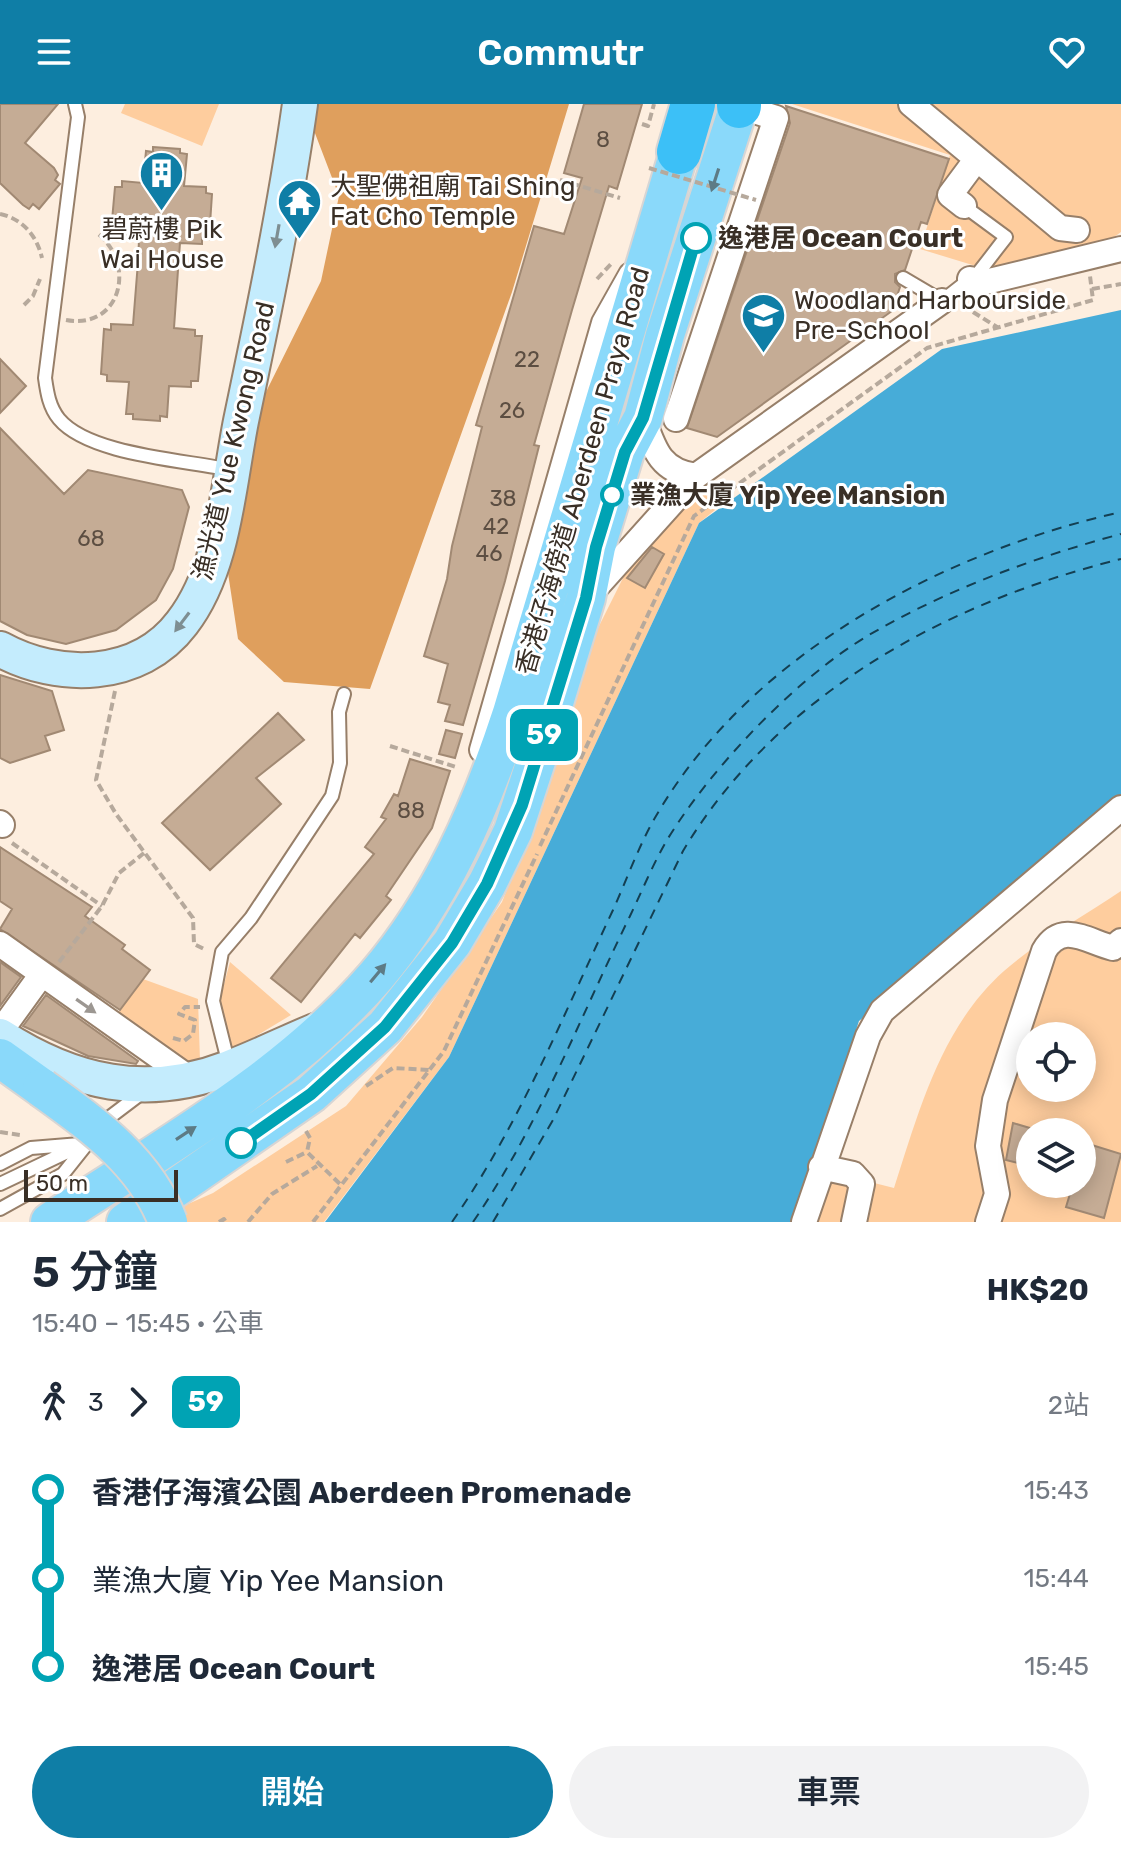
<!DOCTYPE html>
<html lang="zh-TW">
<meta charset="utf-8">
<style>
body{margin:0;font-family:Rubik,"Noto Sans TC",sans-serif;background:#f2f2f3;color:#1f2937;height:100vh;display:flex;flex-direction:column;font-size:30px;white-space:nowrap}
*{box-sizing:border-box;margin:0}
p{font-size:26px;color:#747a83}
.icon{flex:none;width:44px;height:44px;fill:none;stroke:currentColor;stroke-width:2;stroke-linecap:round;stroke-linejoin:round}
.map{position:relative;height:1118px;overflow:hidden}
.sheet{display:flex;flex-direction:column;background:#fff;flex:1}
.sheet>*{flex:none}
.badge{padding:0 16px;border-radius:12px;font-size:28px;line-height:52px}
.fabs{position:absolute;left:1016px;top:918px;display:grid;gap:16px}
.fabs a{display:grid;place-items:center;width:80px;height:80px;border-radius:50%;background:#fff;box-shadow:0 4px 20px #0003;font-size:40px}
.scale{position:absolute;left:24px;bottom:20px;width:154px;box-sizing:border-box;padding-left:8px;border:4px solid #392f26;border-top:0;font-size:22px;line-height:28px;white-space:nowrap;color:#392f26;-webkit-text-stroke:6px #fff;paint-order:stroke}
.map>.badge{position:absolute;translate:-50% -50%;box-shadow:0 0 0 4px #fff}
.legs{display:flex;align-items:center;gap:12px;height:88px;padding:0 32px;font-size:26px}
.legs p{margin-inline-start:auto}
.head{display:flex;align-items:center;justify-content:space-between;height:136px;padding:0 32px}
h1{font-size:44px;font-weight:600;line-height:60px}
.button{display:flex;gap:16px;margin-top:auto;padding:16px 32px}
.button a{flex:1;height:92px;border-radius:48px;background:#0f7ea6;color:#fff;font-size:32px;font-weight:600;line-height:92px;text-align:center}
.button a+a{background:#f2f2f3;color:#1f2937}
ul{padding:0 32px;list-style:none}
li{display:flex;align-items:center;gap:28px;height:88px;font-size:30px}
li i{display:grid;place-items:center;width:12px;height:100%;margin:0 10px;background:currentColor}
li i::after{content:'';width:20px;height:20px;margin:-10px;border:6px solid;border-radius:50%;background:#fff}
li p{margin-inline-start:auto}
li:first-child i{background:linear-gradient(#0000 50%,currentColor 0)}
li:last-child i{background:linear-gradient(currentColor 50%,#0000 0)}
header{display:flex;justify-content:space-between;align-items:center;height:104px;padding:0 32px;background:#0f7ea6;color:#fff;font-size:36px;font-weight:600}
.map>svg:first-child{display:block}
</style>
<header><svg class="icon" aria-label="menu" viewBox="0 0 24 24"><path d="M4 6h16M4 12h16M4 18h16"/></svg>Commutr<svg class="icon" aria-label="heart" viewBox="0 0 24 24"><path d="M12 20l-8-8c-3-5 5-10 8-4 3-6 11-1 8 4z"/></svg></header>
<div class="map">
<svg width="1121" height="1118" viewBox="0 0 1121 1118">
<rect width="100%" height="100%" fill="#fdeedf"/>
<path fill="#fecd9e" fill-rule="evenodd" d="M 125,0 L 219,0 L 202,42 L 121,9 Z
M 792,0 L 1121,0 L 1121,128 L 1106,139 L 982,171 L 979,163 L 920,145 L 950,51 Z
M 704,387 L 715,406 L 699,419 L 449,953 L 324,1118 L 147,1118 L 213,1089 L 346,1002 L 422,913 L 502,798 L 554,664 L 589,542 L 635,450 L 661,419 Z
M 1121,787 L 1121,1118 L 793,1118 L 811,1063 L 894,1084 C 919,1007 941,923 1004,867 C 1038,837 1083,813 1121,787 ZM 1030,932 L 1082,932 L 1082,984 L 1030,984 ZM 1030,1028 L 1082,1028 L 1082,1080 L 1030,1080 Z
M 230,858 L 291,911 L 233,946 L 220,895 Z
M 143,875 L 198,895 L 200,957 L 187,960 L 117,910 Z"/>
<path fill="#df9f5d" d="M 316,0 L 569,0 L 512,188 L 370,585 L 284,578 L 238,535 L 228,469 L 260,300 L 321,177 L 339,92 L 313,24 Z"/>
<path fill="#47acd8" d="M 1121,206 L 1121,697 L 859,917 L 793,1118 L 325,1118 L 449,953 L 699,419 L 942,245 Z"/>
<g fill="none" stroke-linecap="round" stroke-linejoin="round">
<path stroke="#143f52" stroke-width="2" stroke-dasharray="10 8" stroke-linecap="butt" d="M 452,1118 C 519,1021 563,912 613,806 C 627,775 639,741 656,712 C 750,550 943,448 1121,408
M 473,1118 C 538,1023 579,916 630,812 C 642,787 653,760 667,736 C 711,664 796,574 869,531 C 946,486 1035,453 1121,430
M 493,1118 L 553,1016 L 683,747 C 777,590 947,498 1121,455"/>
</g>
<path fill="#c5ac95" stroke="#a18973" stroke-width="2" d="M 0,0 L 58,0 L 25,39 L 54,64 L 58,71 L 55,76 L 60,80 L 39,105 L 33,100 L 29,105 L 23,101 L 0,79 Z
M 584,0 L 642,0 L 617,85 L 609,82 L 572,206 L 534,341 L 539,342 L 505,477 L 463,621 L 445,617 L 450,601 L 438,598 L 448,560 L 424,552 L 447,475 L 452,442 L 482,323 L 476,321 L 534,122 L 564,130 L 582,74 L 564,69 Z
M 786,2 L 949,55 L 927,120 L 921,118 L 905,166 L 895,170 L 895,178 L 900,183 L 892,207 L 717,333 L 687,324 L 790,19 Z
M 153,43 L 180,45 L 180,49 L 187,50 L 184,82 L 206,83 L 206,89 L 212,90 L 209,135 L 202,134 L 202,140 L 180,139 L 178,166 L 174,224 L 195,226 L 195,232 L 202,232 L 198,277 L 191,277 L 191,283 L 169,282 L 167,313 L 160,312 L 160,317 L 133,315 L 133,310 L 126,310 L 129,278 L 107,277 L 107,271 L 101,270 L 104,225 L 111,226 L 111,220 L 133,221 L 138,158 L 139,136 L 118,134 L 118,128 L 111,128 L 115,83 L 122,83 L 122,77 L 143,79 L 146,47 L 153,48 Z
M 0,255 L 26,282 L 0,309 Z
M 0,324 L 64,390 L 88,366 L 182,386 L 189,403 L 173,465 L 156,496 L 116,526 L 66,540 L 27,531 L 0,517 Z
M 652,443 L 664,450 L 645,484 L 627,474 Z
M 0,571 L 52,587 L 64,626 L 45,632 L 50,646 L 10,659 L 0,654 Z
M 278,609 L 304,636 L 256,674 L 281,700 L 210,766 L 162,719 Z
M 446,626 L 462,630 L 455,654 L 439,650 Z
M 410,655 L 450,667 L 432,724 L 386,792 L 391,796 L 360,834 L 355,830 L 301,898 L 271,874 L 374,750 L 365,743 L 386,715 L 381,713 L 394,690 L 398,692 Z
M 0,743 L 92,803 L 85,812 L 125,841 L 122,845 L 150,866 L 120,906 L 0,825 L 12,805 L 0,797 Z
M 0,858 L 21,873 L 0,902 Z
M 46,891 L 138,957 L 136,960 L 88,952 L 23,922 Z
M 1013,1019 L 1030,1024 L 1030,1062 L 1006,1056 Z
M 1082,1038 L 1121,1050 L 1104,1114 L 1066,1103 L 1073,1080 L 1082,1080 Z"/>
<g fill="none" stroke-linecap="round" stroke-linejoin="round">
<defs>
<path id="lane" d="M 75,0 L 78,13 L 45,274 C 47,288 49,303 59,315 C 89,351 185,356 231,366
M 903,174 L 942,197 L 979,168 L 1006,133 L 964,102
M 229,961 L 213,897 L 222,848 L 251,814 L 332,692 L 340,659 L 339,608 L 344,590
M 0,1060 L 31,1044 L 80,1040
M 0,1080 L 86,1039
M 0,1105 L 63,1070 L 106,1016 L 143,988"/>
<path id="street" d="M 911,0 L 1060,124 L 1077,126
M 964,102 L 950,91 L 976,56
M 970,175 L 973,181 L 1121,145
M 643,314 C 654,345 660,367 696,372
M 676,315 L 776,14 L 739,2
M 590,490 L 696,372 L 942,197
M 482,646 L 604,219 L 631,171
M 0,719 L 2,721
M 0,840 L 189,974
M 0,928 L 42,870
M 821,1063 L 853,1070 L 862,1080 L 854,1118
M 804,1118 L 868,932 L 882,907 L 1121,704
M 988,1118 L 997,1090 L 988,1042 L 995,996 L 1044,847 C 1062,816 1088,838 1113,844 L 1121,837"/>
<path id="secondary" d="M 0,545 C 58,577 139,576 182,519 C 224,465 228,382 241,317 C 263,212 285,106 300,0
M 0,932 C 73,979 146,996 229,964 C 258,953 286,939 315,927"/>
<path id="primary" d="M 0,954 L 42,984
M 50,1118 C 162,1044 287,975 376,872 C 441,796 481,704 512,609 L 679,48
M 126,1118 L 311,990 L 385,923 L 452,839 L 487,780 L 513,727 L 538,651 L 586,494 L 596,443 L 625,348 L 643,314 L 665,231 L 739,2"/>
<path id="highway" d="M 739,2 L 739,0
M 679,48 L 693,0"/>
</defs>
<use href="#lane" stroke="#977f69" stroke-width="16"/>
<use href="#street" stroke="#977f69" stroke-width="28"/>
<use href="#secondary" stroke="#977f69" stroke-width="38"/>
<use href="#primary" stroke="#d7d5d4" stroke-width="42"/>
<use href="#highway" stroke="#d7d5d4" stroke-width="48"/>
<path stroke="#b6a99c" stroke-width="4" stroke-dasharray="8 4" stroke-linecap="butt" d="M 642,20 L 648,22 L 654,0
M 560,76 L 620,94
M 0,110 C 23,115 37,132 42,154
M 597,175 L 611,160
M 1092,185 L 1121,180
M 24,201 L 33,192 L 40,175
M 973,208 L 997,223
M 66,216 C 121,226 137,160 97,129
M 115,587 L 96,676 L 116,710 L 193,814 L 194,840 L 206,846
M 390,642 L 456,663
M 12,739 L 102,802
M 540,742 L 694,412 L 927,244 L 1093,196 L 1090,172
M 59,858 L 102,802 L 119,769 L 144,749
M 173,934 L 184,937 L 193,930 L 195,916 L 179,910 L 185,903 L 200,903
M 366,982 L 393,964 L 430,966
M 306,1027 L 310,1034 L 307,1048 L 341,1081
M 0,1028 L 20,1031
M 286,1058 L 307,1048
M 219,1118 L 224,1115 L 226,1118
M 248,1118 L 272,1090 L 317,1062
M 313,1118 L 444,947 L 537,750"/>
<use href="#lane" stroke="#fff" stroke-width="12"/>
<use href="#street" stroke="#fff" stroke-width="24"/>
<use href="#secondary" stroke="#c4ecfd" stroke-width="34"/>
<use href="#primary" stroke="#8ad9fa" stroke-width="38"/>
<use href="#highway" stroke="#3cc0f7" stroke-width="44"/>
<defs>
<path id="primary-bridge" d="M 42,984 C 93,1021 145,1057 168,1118"/>
</defs>
<use href="#primary-bridge" stroke="#d7d5d4" stroke-width="42" stroke-linecap="butt"/>
<path stroke="#b6a99c" stroke-width="4" stroke-dasharray="8 4" stroke-linecap="butt" d="M 649,64 L 756,96"/>
<use href="#primary-bridge" stroke="#8ad9fa" stroke-width="38"/>
</g>
<defs><path id="oneway-solid" d="M-6-.8H1V-3.2L6.5 0L1 3.2V.8H-6Z" transform="scale(2)"/></defs>
<g fill="#5d7b85">
<use href="#oneway-solid" transform="translate(715 76) rotate(108)"/>
<use href="#oneway-solid" transform="translate(378 869) rotate(-50)"/>
<use href="#oneway-solid" transform="translate(186 1029) rotate(-33)"/>
</g>
<g fill="#7e8e92">
<use href="#oneway-solid" transform="translate(277 132) rotate(100)"/>
<use href="#oneway-solid" transform="translate(182 518) rotate(127)"/>
</g>
<use fill="#9c9792" href="#oneway-solid" transform="translate(86 902) rotate(35)"/>
<g fill="none" stroke-linecap="round" stroke-linejoin="round">
<defs>
<path id="line-1" d="M 241,1039 L 311,990 L 385,923 L 452,839 L 487,780 L 522,701 L 586,494 L 596,443 L 625,348 L 643,314 L 696,134"/>
</defs>
<use href="#line-1" stroke="#fff" stroke-width="18"/>
<use href="#line-1" stroke="#00a3b4" stroke-width="12"/>
</g>
<defs>
<symbol id="building-pin" viewBox="-11 -11 22 30"><path d="M0 17L-7.5 6A9.5 9.5 0 1 1 7.5 6Z" fill="#0f7ea6" stroke="#fff"/><path d="M-4-6H4V6H1V3H-1V6H-4ZM-2.5-4.3h1.7v1.8h-1.7ZM.8-4.3h1.7v1.8H.8ZM-2.5-1h1.7V.8h-1.7ZM.8-1h1.7V.8H.8Z" fill="#fff"/></symbol>
<symbol id="temple-pin" viewBox="-11 -11 22 30"><path d="M0 17L-7.5 6A9.5 9.5 0 1 1 7.5 6Z" fill="#0f7ea6" stroke="#fff"/><path d="M0-6L5-2H3V0L6.5 2.5H4V6H1.5V3h-3V6H-4V2.5H-6.5L-3 0V-2H-5Z" fill="#fff"/></symbol>
<symbol id="school-pin" viewBox="-11 -11 22 30"><path d="M0 17L-7.5 6A9.5 9.5 0 1 1 7.5 6Z" fill="#0f7ea6" stroke="#fff"/><path d="M0-5L7-2L0 1L-7-2ZM-4 1L0 2.5L4 1V4Q0 6-4 4Z" fill="#fff"/></symbol>
</defs>
<g fill-rule="evenodd">
<use href="#building-pin" x="136" y="44" width="51" height="69"/>
<use href="#temple-pin" x="274" y="72" width="51" height="69"/>
<use href="#school-pin" x="738" y="186" width="51" height="69"/>
</g>
<g fill="#fff" stroke="#00a3b4" stroke-width="4">
<circle cx="696" cy="134" r="14"/>
<circle cx="612" cy="391" r="10"/>
<circle cx="241" cy="1039" r="14"/>
</g>
<g text-anchor="middle" dominant-baseline="central" stroke-width="6" stroke-linejoin="round" paint-order="stroke">
<g font-size="22" fill="#5c4e42">
<text x="603" y="35">8</text>
<text x="527" y="255">22</text>
<text x="512" y="306">26</text>
<text x="503" y="394">38</text>
<text x="496" y="422">42</text>
<text x="91" y="434">68</text>
<text x="489" y="449">46</text>
<text x="411" y="706">88</text>
</g>
<g font-size="26" fill="#392f26" stroke="#fff" text-anchor="start">
<text x="330" y="82">大聖佛祖廟 Tai Shing<tspan x="330" dy="30">Fat Cho Temple</tspan></text>
<text x="162" y="125" text-anchor="middle">碧蔚樓 Pik<tspan x="162" dy="30">Wai House</tspan></text>
<text x="794" y="196">Woodland Harbourside<tspan x="794" dy="30">Pre-School</tspan></text>
</g>
<g font-size="26" font-weight="bold" fill="#392f26" stroke="#fff" text-anchor="start">
<text x="718" y="134">逸港居 Ocean Court</text>
<text x="630" y="391">業漁大廈 Yip Yee Mansion</text>
</g>
<g font-size="26" fill="#392f26" stroke="#fff">
<text transform="translate(234 337) rotate(-77)">漁光道 Yue Kwong Road</text>
<text transform="translate(583 367) rotate(-74)">香港仔海傍道 Aberdeen Praya Road</text>
</g>
</g>
</svg>
<div class="fabs">
<a><svg class="icon" aria-label="locate" viewBox="0 0 24 24"><circle cx="12" cy="12" r="6"/><path d="M12 2v4M12 18v4M2 12h4M18 12h4"/></svg></a>
<a><svg class="icon" aria-label="layers" viewBox="0 0 24 24"><path d="M12 4l9 5-9 5-9-5zM3 14l9 5 9-5"/></svg></a>
</div>
<div class="scale">50 m</div>
<b class="badge" style="left:544px;top:631px;background:#00a3b4;color:#fff">59</b>
</div>
<section class="sheet">
<div class="head"><div><h1>5 分鐘</h1><p>15:40 – 15:45 · 公車</p></div><b>HK$20</b></div>
<div class="legs"><svg class="icon" aria-label="walk" viewBox="0 0 24 24"><circle cx="13" cy="4" r="2"/><path d="M13 8l-2 6 4 7M11 14l-3 7M7 12l3-4h3l4 4"/></svg>3<svg class="icon" aria-label="forward" viewBox="0 0 24 24"><path d="M9 5l7 7-7 7"/></svg><b class="badge" style="background:#00a3b4;color:#fff">59</b><p>2站</p></div>
<ul>
<li><i style="color:#00a3b4"></i><b>香港仔海濱公園 Aberdeen Promenade</b><p>15:43</p></li>
<li><i style="color:#00a3b4"></i><span>業漁大廈 Yip Yee Mansion</span><p>15:44</p></li>
<li><i style="color:#00a3b4"></i><b>逸港居 Ocean Court</b><p>15:45</p></li>
</ul>
<div class="button"><a>開始</a><a>車票</a></div>
</section>
